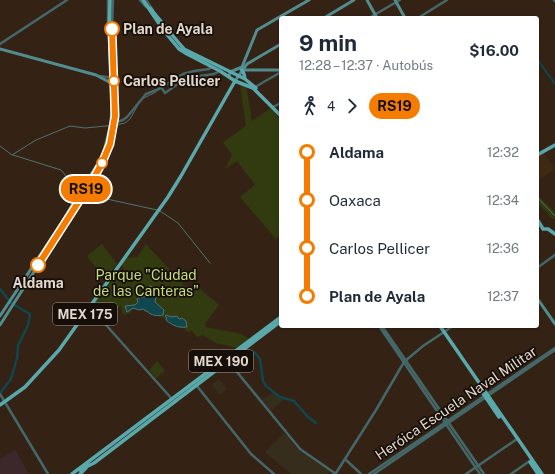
<!DOCTYPE html>
<html lang="es">
<meta charset="utf-8">
<style>
body{margin:0;font-family:"Public Sans",sans-serif;background:#f6f6f7;color:#1f2937;height:100vh;display:flex;flex-direction:column;font-size:15px;white-space:nowrap}
*{box-sizing:border-box;margin:0}
p{font-size:13px;color:#747a83}
.icon{flex:none;width:22px;height:22px;fill:none;stroke:currentColor;stroke-width:2;stroke-linecap:round;stroke-linejoin:round}
.map{position:relative;flex:1;overflow:hidden}
.drawer{position:absolute;left:279px;top:16px;width:260px;height:312px;display:flex;flex-direction:column;background:#fff;border-radius:4px;box-shadow:0 1px 3px #0004}
.drawer>*{flex:none}
.badge{padding:0 8px;border-radius:13px;font-size:14px;line-height:26px}
.map>.badge{position:absolute;translate:-50% -50%;box-shadow:0 0 0 2px #fff}
.legs{display:flex;align-items:center;gap:6px;height:44px;padding:0 20px;font-size:13px}
.legs p{margin-inline-start:auto}
.headline{display:flex;align-items:center;justify-content:space-between;height:68px;padding:0 20px}
h1{font-size:22px;font-weight:700;line-height:30px}
ul{padding:0 20px;list-style:none}
li{display:flex;align-items:center;gap:14px;height:48px;font-size:15px}
li i{display:grid;place-items:center;width:6px;height:100%;margin:0 5px;background:currentColor}
li i::after{content:'';width:10px;height:10px;margin:-5px;border:3px solid;border-radius:50%;background:#fff}
li p{margin-inline-start:auto}
li:first-child i{background:linear-gradient(#0000 50%,currentColor 0)}
li:last-child i{background:linear-gradient(currentColor 50%,#0000 0)}
.map>svg:first-child{display:block}
</style>
<div class="map">
<svg width="555" height="474" viewBox="0 0 555 474">
<rect width="100%" height="100%" fill="#342314"/>
<path fill="#3c282a" d="M 204,353 L 214,365 L 209,369 L 200,358 Z
M 15,450 L 29,474 L 0,474 L 0,459 Z"/>
<path fill="#3f2914" d="M 544,153 L 555,169 L 537,181 L 537,157 Z"/>
<path fill="#372d1d" d="M 219,379 L 227,389 L 220,395 L 212,385 Z
M 273,392 L 283,400 L 271,411 L 262,400 Z
M 284,433 L 297,449 L 330,472 L 327,474 L 291,474 L 265,452 Z"/>
<path fill="#323b0f" d="M 240,84 L 246,85 L 252,121 L 271,108 L 281,121 L 281,234 L 276,239 L 240,197 L 255,185 L 237,161 L 225,169 L 232,155 L 223,142 L 246,126 Z
M 537,195 L 555,212 L 555,219 L 549,217 L 550,216 L 537,202 Z
M 102,244 L 117,264 L 105,279 L 87,256 Z
M 146,244 L 189,291 L 194,284 L 219,305 L 205,324 L 206,327 L 241,334 L 250,340 L 238,348 L 216,343 L 203,335 L 197,337 L 192,331 L 191,330 L 189,332 L 185,330 L 185,328 L 181,328 L 176,327 L 163,318 L 149,314 L 144,310 L 133,309 L 130,313 L 124,315 L 122,313 L 121,306 L 109,312 L 102,310 L 93,304 L 112,279 L 116,279 L 124,269 L 121,264 L 125,258 L 137,257 Z
M 157,361 L 165,371 L 156,378 L 149,370 Z"/>
<path fill="#10464d" stroke="#4f7274" d="M 149,286 L 155,287 L 154,294 L 156,297 L 155,302 L 164,310 L 163,315 C 157,316 151,316 147,311 L 145,311 L 144,309 L 139,310 L 133,308 L 127,312 L 125,306 L 135,305 L 138,302 L 137,299 L 141,297 L 150,296 Z
M 166,315 L 171,317 L 177,316 L 179,319 L 182,318 L 186,321 L 187,327 C 179,328 173,326 166,320 L 167,318 L 165,316 Z"/>
<g fill="none" stroke-linecap="round" stroke-linejoin="round">
<path stroke="#4f7274" stroke-width="1" d="M 144,98 L 156,92
M 0,146 L 12,155 L 36,140 L 70,126 L 85,128 L 116,125 L 125,123 L 130,119 L 138,105
M 13,155 L 61,170 L 79,191
M 84,194 L 157,210
M 537,197 L 555,216
M 160,211 L 178,223 L 210,263"/>
<path stroke="#10464d" stroke-width="2" d="M 537,59 L 555,84"/>
<path stroke="#10464d" stroke-width="2.5" d="M 0,289 L 11,303
M 254,352 L 260,359 L 263,381 L 266,386 L 280,397 L 294,401 L 308,417 L 316,423
M 0,393 L 11,379 L 17,358 L 18,346 L 28,325 L 30,314 L 13,304"/>
<path stroke="#446869" stroke-width="2.5" d="M 140,0 L 146,7
M 146,0 L 153,10
M 554,0 L 555,1
M 369,18 L 400,0
M 418,18 L 447,0
M 108,23 L 108,0
M 112,26 L 113,0
M 0,44 L 67,0
M 100,76 L 113,78
M 161,87 L 165,93 L 186,78 L 214,74 L 220,71
M 255,87 L 281,72
M 273,107 L 281,103
M 114,123 L 123,120 L 127,117 L 146,94 L 159,89 L 183,74 L 194,71 L 209,69 L 211,67
M 537,268 L 555,255
M 90,307 L 172,399
M 379,326 L 480,474
M 382,326 L 484,474
M 228,361 L 300,449 L 336,474
M 197,386 L 251,454 L 274,474
M 0,394 L 48,474
M 345,459 L 361,474
M 336,473 L 376,410 L 404,362 L 423,346 L 453,326
M 369,474 L 555,348
M 374,474 L 555,350
M 466,474 L 517,439
M 511,474 L 531,460"/>
<path stroke="#518c8e" stroke-width="3" d="M 367,0 L 377,18
M 395,0 L 405,18
M 324,18 L 354,0
M 0,49 L 96,75 L 111,83
M 241,70 L 281,70
M 229,77 L 230,72 L 242,67 L 257,30 L 309,0
M 235,81 L 247,64 L 281,44
M 537,298 L 555,324
M 0,316 L 62,222 L 103,155 L 111,123 L 112,100 L 109,33
M 0,325 L 92,181 L 107,153 L 114,127 L 115,116 L 115,84 L 112,26"/>
<path stroke="#59a8ab" stroke-width="3.5" d="M 143,0 L 164,31 L 179,49 L 187,54 L 220,71 L 235,81 L 253,88 L 281,116
M 150,8 L 178,42 L 184,49 L 245,79 L 256,88
M 109,33 L 110,0
M 242,70 L 244,74 L 245,79
M 537,155 L 555,145
M 537,219 L 543,229 L 548,229 L 555,234
M 440,326 L 542,474
M 478,386 L 499,417
M 0,405 L 25,387 L 59,350 L 168,197 L 181,176 L 235,81
M 530,462 L 538,474
M 80,470 L 94,463 L 281,321
M 72,474 L 281,317
M 80,474 L 86,468"/>
</g>
<g fill="none" stroke-linecap="round" stroke-linejoin="round">
<defs>
<path id="line-1" d="M 38,265 L 92,181 L 102,163 L 110,144 L 115,116 L 112,29"/>
</defs>
<use href="#line-1" stroke="#fff" stroke-width="9"/>
<use href="#line-1" stroke="#f57c00" stroke-width="6"/>
</g>
<g fill="#fff" stroke="#f57c00" stroke-width="2">
<circle cx="112" cy="29" r="7"/>
<circle cx="114" cy="81" r="5"/>
<circle cx="102" cy="163" r="5"/>
<circle cx="38" cy="265" r="7"/>
</g>
<g text-anchor="middle" dominant-baseline="central" stroke-width="3.5" stroke-linejoin="round" paint-order="stroke">
<g fill="#160e08" stroke="#a69b93" stroke-width="1">
<rect x="53" y="303" width="64" height="22" rx="3"/>
<rect x="189" y="350" width="64" height="22" rx="3"/>
</g>
<g font-size="13" font-weight="bold" fill="#e3d8ce">
<text x="85" y="314">MEX 175</text>
<text x="221" y="361">MEX 190</text>
</g>
<g font-size="14" font-weight="bold" fill="#e3d8ce" stroke="#160e08" text-anchor="start">
<text x="123" y="29">Plan de Ayala</text>
<text x="123" y="81">Carlos Pellicer</text>
<text x="38" y="283" text-anchor="middle">Aldama</text>
</g>
<g font-size="14" fill="#c6dd7f" stroke="#160e08">
<text x="146" y="275">Parque "Ciudad<tspan x="146" dy="16">de las Canteras"</tspan></text>
</g>
<g font-size="14" fill="#e3d8ce" stroke="#160e08">
<text transform="translate(456 403) rotate(-34)">Heróica Escuela Naval Militar</text>
</g>
</g>
</svg>
<b class="badge" style="left:86px;top:189px;background:#f57c00;color:#111">RS19</b>
<section class="drawer">
<div class="headline"><div><h1>9 min</h1><p>12:28 – 12:37 · Autobús</p></div><b>$16.00</b></div>
<div class="legs"><svg class="icon" aria-label="walk" viewBox="0 0 24 24"><circle cx="13" cy="4" r="2"/><path d="M13 8l-2 6 4 7M11 14l-3 7M7 12l3-4h3l4 4"/></svg>4<svg class="icon" aria-label="forward" viewBox="0 0 24 24"><path d="M9 5l7 7-7 7"/></svg><b class="badge" style="background:#f57c00;color:#111">RS19</b></div>
<ul>
<li><i style="color:#f57c00"></i><b>Aldama</b><p>12:32</p></li>
<li><i style="color:#f57c00"></i><span>Oaxaca</span><p>12:34</p></li>
<li><i style="color:#f57c00"></i><span>Carlos Pellicer</span><p>12:36</p></li>
<li><i style="color:#f57c00"></i><b>Plan de Ayala</b><p>12:37</p></li>
</ul>
</section>
</div>
